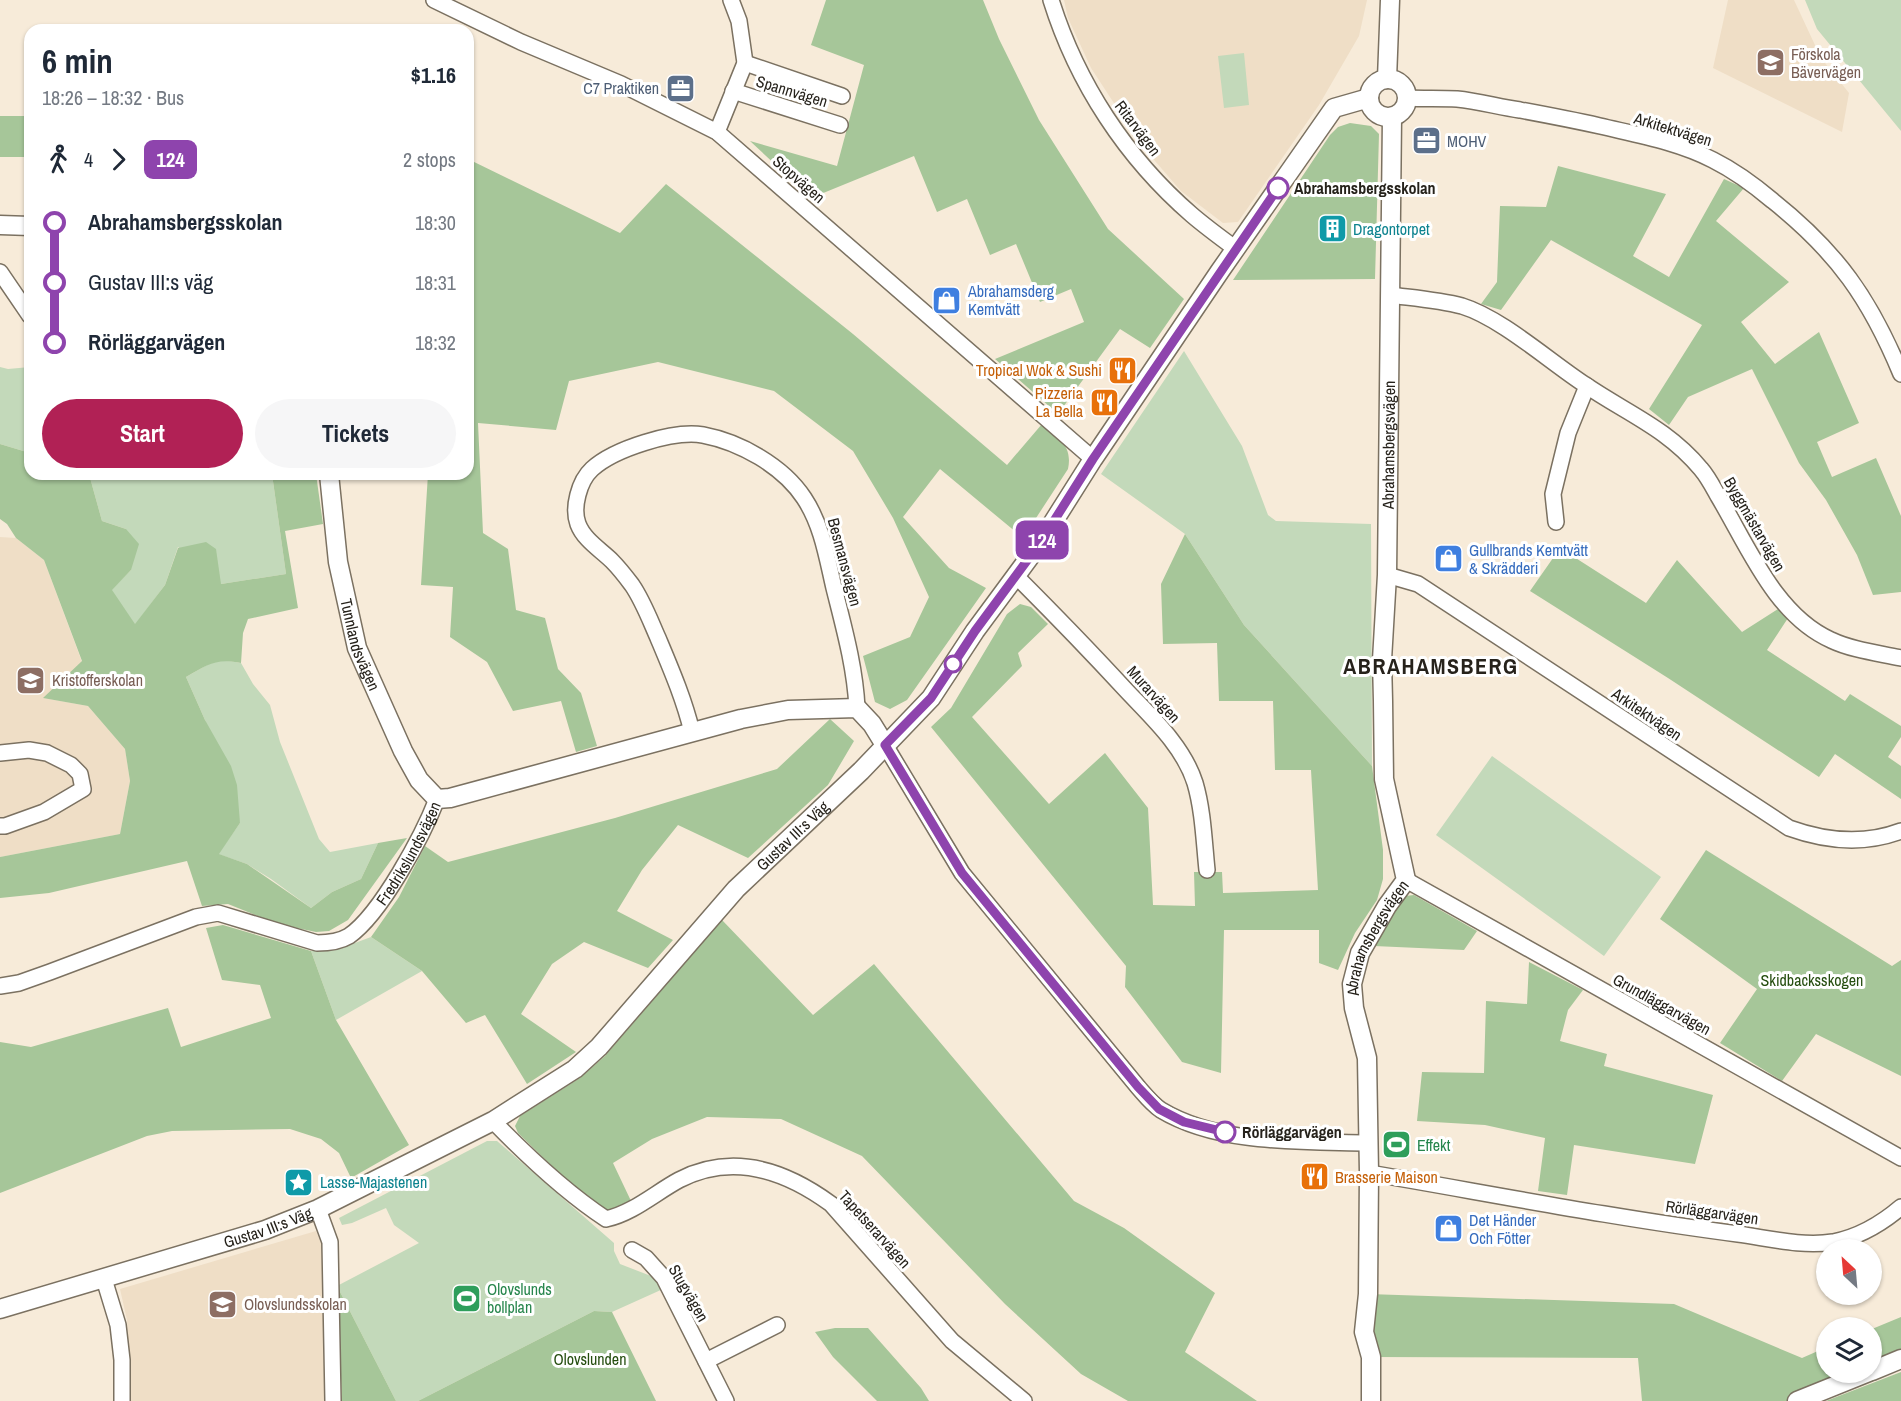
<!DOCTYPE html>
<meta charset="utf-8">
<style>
body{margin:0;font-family:"Archivo Narrow",sans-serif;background:#f6f6f7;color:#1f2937;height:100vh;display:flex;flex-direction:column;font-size:22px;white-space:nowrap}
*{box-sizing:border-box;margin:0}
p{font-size:20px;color:#747a83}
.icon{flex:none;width:33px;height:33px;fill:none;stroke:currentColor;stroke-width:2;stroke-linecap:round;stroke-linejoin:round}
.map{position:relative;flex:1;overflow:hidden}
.side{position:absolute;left:24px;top:24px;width:450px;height:456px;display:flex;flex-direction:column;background:#fff;border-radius:18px;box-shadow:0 2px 4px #0004}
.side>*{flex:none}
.badge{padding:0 12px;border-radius:9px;font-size:21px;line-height:39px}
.needle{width:39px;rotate:334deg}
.fabs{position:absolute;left:1816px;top:1239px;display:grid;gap:12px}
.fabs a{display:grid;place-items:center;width:66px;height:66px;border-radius:50%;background:#fff;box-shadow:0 2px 4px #0004;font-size:30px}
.map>.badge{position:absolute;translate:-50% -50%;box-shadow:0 0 0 3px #fff}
.legs{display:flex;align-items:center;gap:9px;height:66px;padding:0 18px;font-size:20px}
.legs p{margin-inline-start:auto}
.overview{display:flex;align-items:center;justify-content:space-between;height:102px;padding:0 18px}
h1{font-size:33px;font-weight:800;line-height:45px}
.cta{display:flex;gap:12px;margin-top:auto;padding:12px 18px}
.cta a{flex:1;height:69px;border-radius:36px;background:#b12155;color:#fff;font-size:24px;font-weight:800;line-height:69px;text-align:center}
.cta a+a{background:#f6f6f7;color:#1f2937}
ul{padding:0 18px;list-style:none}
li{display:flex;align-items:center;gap:21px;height:60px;font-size:22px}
li i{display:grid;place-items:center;width:9px;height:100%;margin:0 8px;background:currentColor}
li i::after{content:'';width:15px;height:15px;margin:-8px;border:4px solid;border-radius:50%;background:#fff}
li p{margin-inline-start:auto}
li:first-child i{background:linear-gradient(#0000 50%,currentColor 0)}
li:last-child i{background:linear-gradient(currentColor 50%,#0000 0)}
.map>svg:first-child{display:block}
</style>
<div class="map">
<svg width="1901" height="1401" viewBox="0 0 1901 1401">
<rect width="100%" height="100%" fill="#f7ebd9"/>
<path fill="#efdec6" d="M 1064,0 L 1367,0 L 1359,36 L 1319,105 L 1238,222 L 1223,223 L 1181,191 L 1142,146 L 1091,68 L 1068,18 Z
M 1728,0 L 1794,0 L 1821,58 L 1849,93 L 1842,132 L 1713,68 Z
M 0,537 L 16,538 L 44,560 L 82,662 L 44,698 L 88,706 L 125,749 L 130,781 L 120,834 L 0,857 Z
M 316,1231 L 322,1246 L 325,1401 L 131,1401 L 127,1320 L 120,1289 Z"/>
<path fill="#c3d9ba" d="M 1805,0 L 1901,0 L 1901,131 L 1817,29 Z
M 1244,53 L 1249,105 L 1224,108 L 1218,56 Z
M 1184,351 L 1242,446 L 1268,515 L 1276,521 L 1371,524 L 1372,766 L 1244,625 L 1185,534 L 1101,474 Z
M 0,367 L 8,369 L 30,367 L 30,453 L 0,444 Z
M 89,474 L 272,474 L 286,574 L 221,584 L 178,547 L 165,585 L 135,625 L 111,590 L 131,570 L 126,529 L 102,521 Z
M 224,660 L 241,663 L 253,684 L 270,705 L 280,742 L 319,839 L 330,852 L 378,843 L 361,879 L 332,892 L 311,908 L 271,879 L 247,864 L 218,854 L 240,823 L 205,720 L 186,677 L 212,662 Z
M 1492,756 L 1661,877 L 1604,956 L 1436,835 Z
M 371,937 L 422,971 L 336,1020 L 311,951 L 336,950 Z
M 487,1141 L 497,1141 L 614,1243 L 614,1251 L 620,1264 L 651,1276 L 663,1289 L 612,1312 L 594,1311 L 418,1401 L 396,1401 L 337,1286 L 419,1243 L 394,1225 L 386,1208 L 352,1223 L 342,1225 L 339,1218 Z"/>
<path fill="#a6c699" d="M 826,0 L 983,0 L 999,39 L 1039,120 L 1108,229 L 1184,299 L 1150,348 L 1120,329 L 1058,414 L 995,359 L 1084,322 L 1071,289 L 1040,302 L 1016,244 L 990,255 L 967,199 L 937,212 L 914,156 L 811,198 L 750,141 L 837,166 L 864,65 L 811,45 Z
M 0,116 L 30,116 L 30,157 L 0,157 Z
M 1350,123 L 1371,126 L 1379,134 L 1375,279 L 1233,280 L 1330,135 L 1338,127 Z
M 468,159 L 620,233 L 666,184 L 853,334 L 1007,465 L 1042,424 C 1058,438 1073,445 1068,469 L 1023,538 L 940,469 L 903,517 L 949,568 L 986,588 L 907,700 L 890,709 L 875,702 L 863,656 L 910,637 L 929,597 L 893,518 L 853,451 L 774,391 L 658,362 L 569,381 L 556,430 L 478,423 L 483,533 L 508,549 L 516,610 L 545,618 L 558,669 L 581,693 L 597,746 L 576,752 L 561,701 L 513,711 L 487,662 L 450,637 L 453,587 L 421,585 L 428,474 L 468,474 Z
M 1558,166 L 1666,194 L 1633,256 L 1669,277 L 1724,179 L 1744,188 L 1716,221 L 1789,282 L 1741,322 L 1775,364 L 1819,332 L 1859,423 L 1817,442 L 1832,477 L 1876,458 L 1901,516 L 1901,592 L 1873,595 L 1857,555 L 1826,500 L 1799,463 L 1752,369 L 1688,397 L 1669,425 L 1649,409 L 1702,325 L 1551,240 L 1501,310 L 1481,304 L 1497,282 L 1500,206 L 1546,207 Z
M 0,444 L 30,453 L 30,474 L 89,474 L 102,521 L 126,529 L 139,544 L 131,570 L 112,590 L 135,624 L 165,585 L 178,548 L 206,542 L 216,549 L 221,584 L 286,574 L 272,474 L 316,474 L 323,524 L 285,531 L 298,608 L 248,619 L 243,633 L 241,663 C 215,658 208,665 186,677 L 205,720 L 231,766 L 237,785 L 240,823 L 219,854 L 247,864 L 311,908 L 332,892 L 361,879 L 378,843 L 407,838 L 348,920 L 329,931 L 316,932 L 278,924 L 228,904 L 202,906 L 187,861 L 49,893 L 0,898 L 0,857 L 120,834 L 130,781 L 125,749 L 88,706 L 43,698 L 82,661 L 44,560 L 16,538 L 7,524 L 0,519 Z
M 1185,534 L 1244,625 L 1372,766 L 1383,850 L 1383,879 L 1377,900 L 1355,933 L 1338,970 L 1319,963 L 1319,930 L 1224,930 L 1221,1073 L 1182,1062 L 1125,987 L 1126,966 L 931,727 L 951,708 L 1007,614 L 1020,604 L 1031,607 L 1048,624 L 1018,653 L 1022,666 L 972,717 L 1049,804 L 1105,753 L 1148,808 L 1153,905 L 1195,906 L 1194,872 L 1222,872 L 1223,893 L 1318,890 L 1311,770 L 1275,770 L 1273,701 L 1219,701 L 1217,643 L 1163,644 L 1161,584 Z
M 1560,548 L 1646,603 L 1677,560 L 1742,632 L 1778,609 L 1788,618 L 1767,650 L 1845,701 L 1850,694 L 1901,726 L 1901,737 L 1888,757 L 1901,766 L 1901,799 L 1835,754 L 1819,777 L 1668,678 L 1530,591 Z
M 830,719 L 854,741 L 828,785 L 748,858 L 678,825 L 642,870 L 617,911 L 673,940 L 648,968 L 584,942 L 552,964 L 521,1014 L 576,1052 L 527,1084 L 485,1015 L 466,1023 L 422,971 L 371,937 L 399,897 L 425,846 L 448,862 L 615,818 L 777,769 Z
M 1706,850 L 1892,966 L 1901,960 L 1901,1076 L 1816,1034 L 1782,1081 L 1720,1043 L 1757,989 L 1660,919 Z
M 1414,895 L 1477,931 L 1464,950 L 1374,946 L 1405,896 Z
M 722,920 L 813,1015 L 874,964 L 1074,1201 L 1124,1228 L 1215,1293 L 1185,1352 L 1257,1401 L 1128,1401 L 1081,1374 L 1005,1304 L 862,1156 L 781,1119 L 707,1117 L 652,1139 L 613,1163 L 631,1201 L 606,1219 L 518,1133 L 515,1126 L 520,1116 L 580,1078 L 605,1056 Z
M 223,925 L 311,951 L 336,1020 L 409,1145 L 351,1178 L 339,1153 L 321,1139 L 290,1129 L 172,1131 L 147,1136 L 0,1193 L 0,1042 L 31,1047 L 168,1008 L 181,1047 L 271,1018 L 260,985 L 222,980 L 206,928 Z
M 1529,962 L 1583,990 L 1568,1010 L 1560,1041 L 1607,1054 L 1604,1066 L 1713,1095 L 1695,1164 L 1574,1145 L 1567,1195 L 1538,1191 L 1545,1138 L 1485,1125 L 1417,1121 L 1422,1072 L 1484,1073 L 1486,1001 L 1527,1004 Z
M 337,1286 L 396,1401 L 342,1401 Z
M 1368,1294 L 1674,1304 L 1802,1358 L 1827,1347 L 1827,1372 L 1864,1373 L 1802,1401 L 1642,1401 L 1638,1358 L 1371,1357 Z
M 594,1311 L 612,1312 L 656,1401 L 418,1401 Z
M 1901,1317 L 1901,1353 L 1872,1368 L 1872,1329 Z
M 835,1328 L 868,1328 L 921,1388 L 929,1401 L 877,1401 L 833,1357 L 815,1332 Z
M 1901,1372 L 1901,1401 L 1826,1401 Z"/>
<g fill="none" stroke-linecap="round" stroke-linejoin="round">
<defs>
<g id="minor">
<path d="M 434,0 L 521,42 L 621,84 L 717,132 L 1093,459"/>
<path d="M 1051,0 C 1077,83 1126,158 1192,215 C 1206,227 1221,238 1236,249"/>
<path d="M 745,63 L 842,96"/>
<path d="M 733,91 L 840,125"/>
<path d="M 1407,98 C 1424,99 1440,98 1457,99 C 1478,101 1499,107 1520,110 C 1547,115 1573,120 1600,126 C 1638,135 1678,142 1713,160 C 1735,171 1754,185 1773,201 C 1837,252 1870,299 1901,374"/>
<path d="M 717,132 L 745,63 L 739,21 L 731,0"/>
<path d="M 0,272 L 30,316"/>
<path d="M 1390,295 C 1413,298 1439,300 1462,306 C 1501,318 1549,361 1584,384 C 1626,413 1667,428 1701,469 C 1708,477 1713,487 1718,496 C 1748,546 1775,615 1831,640 C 1852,650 1878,653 1901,658"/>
<path d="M 1556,522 L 1553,494 L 1568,433 L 1587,386"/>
<path d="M 1015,575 C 1052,612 1088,649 1124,688 C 1150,716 1183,745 1195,783 C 1203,810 1204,841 1207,870"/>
<path d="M 1387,575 L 1418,584 L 1789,828 C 1825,841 1864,845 1901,831"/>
<path d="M 692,732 C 684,699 671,669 658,638 C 650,620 643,601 632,585 C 626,577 619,568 612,561 C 601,550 584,540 578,524 C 572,508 579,481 592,469 C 614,449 673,430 703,435 C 740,442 783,466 804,498 C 822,525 827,558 834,588 C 844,628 855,667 857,708"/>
<path d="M 885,745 L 962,873 L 1138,1087 C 1145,1095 1152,1104 1161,1110 C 1219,1145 1302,1141 1368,1143"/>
<path d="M 0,753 L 29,750 L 47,753 L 71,765 L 80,774 L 83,789 L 44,812 L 5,826 L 0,826"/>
<path d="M 1406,880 L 1901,1158"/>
<path id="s1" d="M 0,986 L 19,983 L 50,972 L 196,917 L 218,913 L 317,943 C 328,943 339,942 349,936 C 381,914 423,835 437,799"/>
<path d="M 493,1121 C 527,1156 565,1192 606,1219 C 633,1213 655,1193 679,1180 C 733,1152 786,1171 831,1204 L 952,1341 L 1024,1401"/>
<path d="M 1369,1173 C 1492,1194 1614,1218 1738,1234 C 1768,1238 1802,1247 1833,1242 C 1859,1237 1881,1224 1901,1207"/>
<path d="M 318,1209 L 330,1242 L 333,1401"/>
<path d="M 632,1250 L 646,1258 L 664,1278 L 726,1401"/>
<path d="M 104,1279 L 118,1325 L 122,1360 L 122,1401"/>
<path d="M 706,1361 L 777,1325"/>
</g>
<g id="tertiary">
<path d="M 1387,79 L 1390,0"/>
<circle cx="1388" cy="98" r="19"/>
<path d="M 0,225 L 30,226"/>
<path id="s2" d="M 329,474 L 338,562 L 357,648 L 403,751 L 419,780 L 437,799 L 450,798 L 741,719 L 788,710 L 857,708 L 872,724 L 885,745"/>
<path id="s3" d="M 0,1309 L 265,1230 L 318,1209 L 493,1121 L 575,1069 L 599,1047 L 736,889 L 861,771 L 931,698 L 975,631 L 1040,543 L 1093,459 L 1220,271 L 1334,108 L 1369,98"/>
<path d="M 1872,1371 L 1901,1359"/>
<path id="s4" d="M 1371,1401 L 1371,1357 L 1364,1332 L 1368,1294 L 1369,1173 L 1367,1058 L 1354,1008 L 1352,984 L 1360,953 L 1387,906 L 1406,880 L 1384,779 L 1383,701 L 1382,660 L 1387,575 L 1392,117"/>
<path d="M 1797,1401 L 1869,1372"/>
</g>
</defs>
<use href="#minor" stroke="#7b7161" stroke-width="18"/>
<use href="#tertiary" stroke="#7b7161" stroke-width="21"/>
<use href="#minor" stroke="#fff" stroke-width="15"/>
<use href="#tertiary" stroke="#fff" stroke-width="18"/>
</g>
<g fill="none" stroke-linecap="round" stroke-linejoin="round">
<defs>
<path id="line-1" d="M 1225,1132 L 1184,1122 L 1159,1109 L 1138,1087 L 962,873 L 885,745 L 931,698 L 975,631 L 1040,543 L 1093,459 L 1278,188"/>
</defs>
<use href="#line-1" stroke="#fff" stroke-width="14"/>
<use href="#line-1" stroke="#8e44ad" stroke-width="9"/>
</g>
<defs>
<symbol id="school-square" viewBox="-11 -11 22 22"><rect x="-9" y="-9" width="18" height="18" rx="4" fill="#8d6e63" stroke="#fff"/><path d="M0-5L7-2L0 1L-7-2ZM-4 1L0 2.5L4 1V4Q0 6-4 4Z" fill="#fff"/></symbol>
<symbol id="office-square" viewBox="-11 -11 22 22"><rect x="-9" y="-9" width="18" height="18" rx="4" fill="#5c6f8a" stroke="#fff"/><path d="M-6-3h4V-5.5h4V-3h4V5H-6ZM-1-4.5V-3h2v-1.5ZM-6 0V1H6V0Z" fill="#fff"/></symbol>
<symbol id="building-square" viewBox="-11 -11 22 22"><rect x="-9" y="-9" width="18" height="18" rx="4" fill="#0f9aa8" stroke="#fff"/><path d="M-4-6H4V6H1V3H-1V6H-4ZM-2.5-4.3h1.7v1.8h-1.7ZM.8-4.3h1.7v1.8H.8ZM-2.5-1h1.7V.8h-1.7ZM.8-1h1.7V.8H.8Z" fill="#fff"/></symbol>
<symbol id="shop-square" viewBox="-11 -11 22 22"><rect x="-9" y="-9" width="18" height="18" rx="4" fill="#3f7fe0" stroke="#fff"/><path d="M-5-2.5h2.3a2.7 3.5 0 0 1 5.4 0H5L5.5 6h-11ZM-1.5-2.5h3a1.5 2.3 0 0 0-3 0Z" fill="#fff"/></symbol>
<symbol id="restaurant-square" viewBox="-11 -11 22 22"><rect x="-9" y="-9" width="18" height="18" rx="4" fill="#e8710a" stroke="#fff"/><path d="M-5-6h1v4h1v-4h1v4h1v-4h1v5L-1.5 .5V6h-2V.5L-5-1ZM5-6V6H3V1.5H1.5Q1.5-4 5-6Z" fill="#fff"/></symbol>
<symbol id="stadium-square" viewBox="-11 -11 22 22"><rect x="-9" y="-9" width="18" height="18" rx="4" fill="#2e9e5b" stroke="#fff"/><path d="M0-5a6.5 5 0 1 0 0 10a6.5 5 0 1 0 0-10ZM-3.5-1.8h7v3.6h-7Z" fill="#fff"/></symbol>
<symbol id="sight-square" viewBox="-11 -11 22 22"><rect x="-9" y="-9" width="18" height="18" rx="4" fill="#0f9aa8" stroke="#fff"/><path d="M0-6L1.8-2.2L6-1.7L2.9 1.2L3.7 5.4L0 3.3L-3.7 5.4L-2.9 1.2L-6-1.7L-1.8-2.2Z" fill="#fff"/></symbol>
</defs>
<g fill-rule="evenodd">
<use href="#school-square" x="1754" y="46" width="33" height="33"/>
<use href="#office-square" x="664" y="72" width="33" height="33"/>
<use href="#office-square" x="1410" y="124" width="33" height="33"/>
<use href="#building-square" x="1316" y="212" width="33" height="33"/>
<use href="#shop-square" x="930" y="284" width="33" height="33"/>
<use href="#restaurant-square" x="1106" y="354" width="33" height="33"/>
<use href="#restaurant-square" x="1088" y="386" width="33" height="33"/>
<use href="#shop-square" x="1432" y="542" width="33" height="33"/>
<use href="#school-square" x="14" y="664" width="33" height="33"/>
<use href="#stadium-square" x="1380" y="1128" width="33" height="33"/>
<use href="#restaurant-square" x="1298" y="1160" width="33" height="33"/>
<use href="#sight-square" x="282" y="1166" width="33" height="33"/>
<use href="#shop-square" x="1432" y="1212" width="33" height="33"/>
<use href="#stadium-square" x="450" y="1282" width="33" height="33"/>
<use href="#school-square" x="206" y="1288" width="33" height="33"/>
</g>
<g fill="#fff" stroke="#8e44ad" stroke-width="3">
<circle cx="1278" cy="188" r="10"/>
<circle cx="953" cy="664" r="8"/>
<circle cx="1225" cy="1132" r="10"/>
</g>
<g text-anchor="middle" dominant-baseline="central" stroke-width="6" stroke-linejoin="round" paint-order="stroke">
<g font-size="16" fill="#785e54" stroke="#fff" text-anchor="start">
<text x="1791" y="54">Förskola<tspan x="1791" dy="18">Bävervägen</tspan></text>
<text x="52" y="680">Kristofferskolan</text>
<text x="244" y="1304">Olovslundsskolan</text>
</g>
<g font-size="16" fill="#4e5e75" stroke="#fff" text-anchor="end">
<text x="659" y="88">C7 Praktiken</text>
<text x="1447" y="141" text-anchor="start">MOHV</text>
</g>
<g font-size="16" fill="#26221b" stroke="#fff">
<text transform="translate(792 91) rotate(17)">Spannvägen</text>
<text transform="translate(1138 128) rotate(53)">Ritarvägen</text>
<text transform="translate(1673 129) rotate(17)">Arkitektvägen</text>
<text transform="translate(799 179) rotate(41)">Stopvägen</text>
<text stroke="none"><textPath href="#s4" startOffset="976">Abrahamsbergsvägen</textPath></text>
<text transform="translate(1755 524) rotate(60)">Byggmästarvägen</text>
<text transform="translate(845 562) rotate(75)">Besmansvägen</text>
<text stroke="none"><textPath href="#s2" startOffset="174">Tunnlandsvägen</textPath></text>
<text transform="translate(1154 694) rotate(48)">Murarvägen</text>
<text transform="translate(1647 714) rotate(34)">Arkitektvägen</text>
<text stroke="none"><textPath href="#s3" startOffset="946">Gustav III:s Väg</textPath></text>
<text stroke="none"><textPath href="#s1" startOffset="470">Fredrikslundsvägen</textPath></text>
<text stroke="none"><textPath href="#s4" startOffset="472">Abrahamsbergsvägen</textPath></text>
<text transform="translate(1662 1004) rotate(29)">Grundläggarvägen</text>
<text transform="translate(1712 1212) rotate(8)">Rörläggarvägen</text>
<text stroke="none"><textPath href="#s3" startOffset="280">Gustav III:s Väg</textPath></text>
<text transform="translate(875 1229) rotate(48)">Tapetserarvägen</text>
<text transform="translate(689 1293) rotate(60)">Stugvägen</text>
</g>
<g font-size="16" font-weight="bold" fill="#26221b" stroke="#fff" text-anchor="start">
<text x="1294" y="188">Abrahamsbergsskolan</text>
<text x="1242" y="1132">Rörläggarvägen</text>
</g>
<g font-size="16" fill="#0d838f" stroke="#fff" text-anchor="start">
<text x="1353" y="229">Dragontorpet</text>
<text x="320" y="1182">Lasse-Majastenen</text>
</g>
<g font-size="16" fill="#366cbe" stroke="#fff" text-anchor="start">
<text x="968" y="291">Abrahamsderg<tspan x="968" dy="18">Kemtvätt</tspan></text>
<text x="1469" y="550">Gullbrands Kemtvätt<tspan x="1469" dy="18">&amp; Skrädderi</tspan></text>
<text x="1469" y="1220">Det Händer<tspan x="1469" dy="18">Och Fötter</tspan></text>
</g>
<g font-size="16" fill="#c56008" stroke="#fff" text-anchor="end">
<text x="1102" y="370">Tropical Wok &amp; Sushi</text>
<text x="1083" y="393">Pizzeria<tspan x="1083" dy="18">La Bella</tspan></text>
<text x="1335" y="1177" text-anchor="start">Brasserie Maison</text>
</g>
<g font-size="16" fill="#264e10" stroke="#fff">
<text x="1812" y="980">Skidbacksskogen</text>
<text x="590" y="1359">Olovslunden</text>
</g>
<g font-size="16" fill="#27864d" stroke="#fff" text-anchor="start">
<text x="1417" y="1145">Effekt</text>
<text x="487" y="1289">Olovslunds<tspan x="487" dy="18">bollplan</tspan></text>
</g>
<g font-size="22" font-weight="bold" letter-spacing="1.5" fill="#26221b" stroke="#fff">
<text x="1431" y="666">ABRAHAMSBERG</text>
</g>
</g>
</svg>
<div class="fabs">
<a><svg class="needle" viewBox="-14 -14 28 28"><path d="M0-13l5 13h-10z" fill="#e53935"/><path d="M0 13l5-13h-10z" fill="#747a83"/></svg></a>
<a><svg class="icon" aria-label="layers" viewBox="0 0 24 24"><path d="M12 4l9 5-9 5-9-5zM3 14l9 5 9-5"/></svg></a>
</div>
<b class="badge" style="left:1042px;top:540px;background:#8e44ad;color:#fff">124</b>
<section class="side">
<div class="overview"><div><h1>6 min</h1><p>18:26 – 18:32 · Bus</p></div><b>$1.16</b></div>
<div class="legs"><svg class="icon" aria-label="walk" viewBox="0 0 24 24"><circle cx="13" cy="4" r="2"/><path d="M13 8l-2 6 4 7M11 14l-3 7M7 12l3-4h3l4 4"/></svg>4<svg class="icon" aria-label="forward" viewBox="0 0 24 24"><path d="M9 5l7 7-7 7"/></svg><b class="badge" style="background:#8e44ad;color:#fff">124</b><p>2 stops</p></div>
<ul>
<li><i style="color:#8e44ad"></i><b>Abrahamsbergsskolan</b><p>18:30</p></li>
<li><i style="color:#8e44ad"></i><span>Gustav III:s väg</span><p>18:31</p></li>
<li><i style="color:#8e44ad"></i><b>Rörläggarvägen</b><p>18:32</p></li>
</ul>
<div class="cta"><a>Start</a><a>Tickets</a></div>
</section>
</div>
